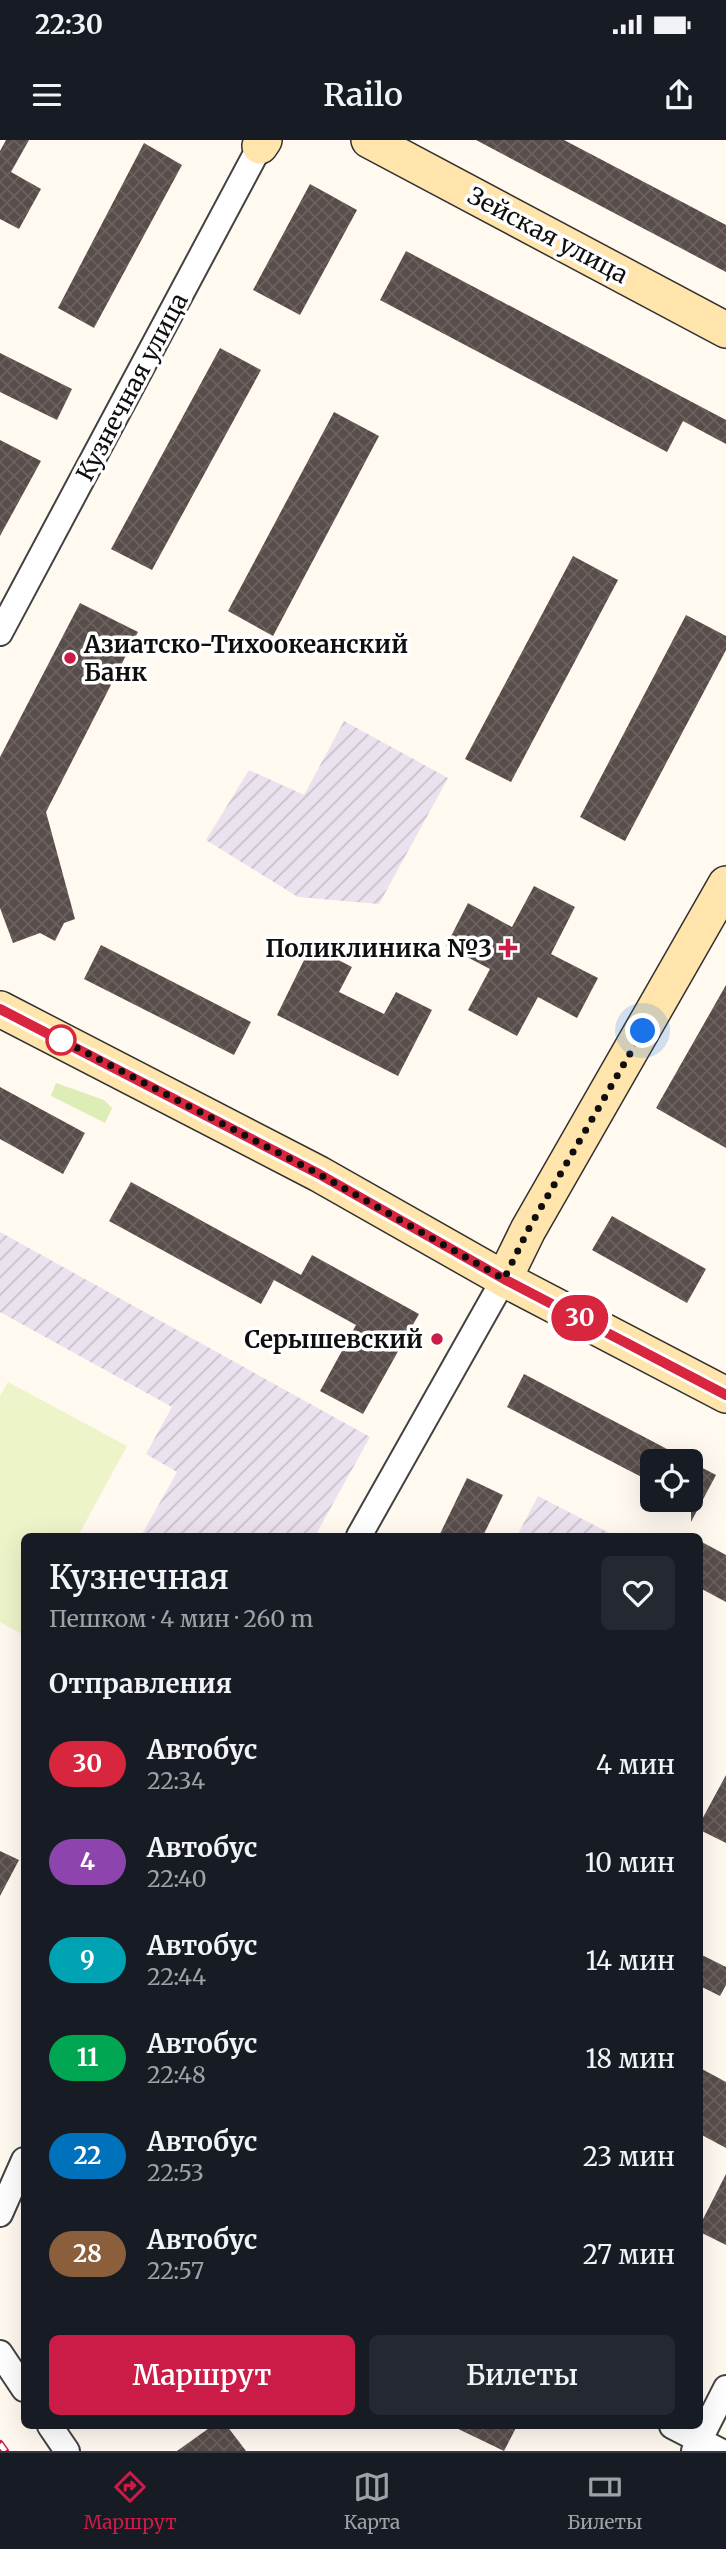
<!DOCTYPE html>
<html lang="ru">
<meta charset="utf-8">
<style>
body{margin:0;font-family:Merriweather,serif;background:#242831;color:#f1f3f6;height:100vh;display:flex;flex-direction:column;font-size:26px;white-space:nowrap}
*{box-sizing:border-box;margin:0}
p{font-size:23px;color:#9ea1a6}
.icon{flex:none;width:38px;height:38px;fill:none;stroke:currentColor;stroke-width:2;stroke-linecap:round;stroke-linejoin:round}
.map{position:relative;flex:1;overflow:hidden}
.details{position:absolute;left:21px;top:1393px;width:682px;height:896px;display:flex;flex-direction:column;background:#171b24;border-radius:10px;box-shadow:0 7px 28px #0002}
.details>*{flex:none}
.badge{padding:0 14px;border-radius:23px;font-size:24px;line-height:46px}
.controls{position:absolute;left:640px;top:1309px;display:grid;gap:14px}
.controls a{display:grid;place-items:center;width:63px;height:63px;border-radius:10px;background:#171b24;box-shadow:0 7px 28px #0002;font-size:35px}
.you{position:absolute;width:35px;height:35px;margin:-18px;border:5px solid #fff;border-radius:50%;background:#1a73e8;box-shadow:0 0 0 10px #1a73e833}
.map>.badge{position:absolute;translate:-50% -50%;box-shadow:0 0 0 4px #fff}
h2{padding:0 28px;font-size:26px;line-height:63px}
.round{display:grid;place-items:center;flex:none;width:74px;height:74px;border-radius:10px;background:#242831}
.headline{display:flex;align-items:center;justify-content:space-between;height:119px;padding:0 28px}
h1{font-size:33px;font-weight:600;line-height:52px}
.cta{display:flex;gap:14px;margin-top:auto;padding:14px 28px}
.cta a{flex:1;height:80px;border-radius:10px;background:#cb1b47;color:#fff;font-size:28px;font-weight:600;line-height:80px;text-align:center}
.cta a+a{background:#242831;color:#f1f3f6}
ul{padding:0;list-style:none}
li{display:flex;align-items:center;gap:21px;height:98px;padding:0 28px}
li div{flex:1}
li b{display:block;font-size:26px}
li em{font-style:normal}
li .badge{min-width:77px;font-weight:700;text-align:center}
.status{display:flex;justify-content:space-between;align-items:center;height:49px;padding:0 35px;background:#171b24;direction:ltr}
.status svg{height:19px;fill:currentColor}
header{display:flex;justify-content:space-between;align-items:center;height:91px;padding:0 28px;background:#171b24;font-size:32px;font-weight:600}
.tab-bar{display:flex;justify-content:space-around;align-items:center;height:98px;border-top:2px solid #363941;background:#171b24;font-size:19px;color:#9ea1a6}
.tab-bar a{display:grid;justify-items:center;gap:4px}
.tab-bar .selected{color:#cb1b47}
.map>svg:first-child{display:block}
</style>
<div class="status"><b>22:30</b><svg viewBox="0 0 49 12"><path d="M0 12V9h3v3zM5 12V6h3v6zM10 12V3h3v9zM15 12V0h3v12zM26 1h20v11H26zM47 4h2v5h-2z"/></svg></div>
<header><svg class="icon" aria-label="menu" viewBox="0 0 24 24"><path d="M4 6h16M4 12h16M4 18h16"/></svg>Railo<svg class="icon" aria-label="share" viewBox="0 0 24 24"><path d="M12 15V3M7 8l5-5 5 5M5 13v7h14v-7"/></svg></header>
<div class="map">
<svg width="726" height="2311" viewBox="0 0 726 2311">
<defs>
<pattern id="industrial-furrows" width="10" height="10" patternUnits="userSpaceOnUse" patternTransform="scale(1.75)"><rect width="10" height="10" fill="#eae2ee"/><path d="M-1 1l2-2M0 10L10 0M9 11l2-2" fill="none" stroke="#c8c1cb"/></pattern>
<pattern id="building-cross-hatch" width="8" height="8" patternUnits="userSpaceOnUse" patternTransform="scale(1.75)"><rect width="8" height="8" fill="#584d4a"/><path d="M0 0l8 8M0 8l8-8" fill="none" stroke="#6b6260"/></pattern>
</defs>
<rect width="100%" height="100%" fill="#fff9f0"/>
<path fill="url(#industrial-furrows)" d="M 344,581 L 448,638 L 379,764 L 298,757 L 206,700 L 249,630 L 304,655 Z
M 0,1092 L 370,1297 L 315,1396 L 266,1396 L 260,1393 L 258,1396 L 141,1396 L 177,1332 L 146,1314 L 172,1267 L 0,1172 Z
M 538,1356 L 615,1396 L 517,1396 Z"/>
<path fill="#deedb6" d="M 56,943 L 104,960 L 112,968 L 105,983 L 51,956 Z"/>
<path fill="#eef4c9" d="M 8,1242 L 127,1306 L 78,1396 L 24,1396 L 24,1495 L 0,1482 L 0,1256 Z"/>
<path fill="url(#building-cross-hatch)" d="M 6,0 L 29,0 L 11,32 L 41,49 L 19,89 L 0,79 L 0,11 Z
M 476,0 L 564,0 L 726,85 L 726,132 Z
M 144,3 L 182,25 L 94,188 L 58,168 Z
M 310,44 L 357,70 L 300,175 L 253,150 Z
M 406,111 L 726,280 L 726,304 L 683,281 L 667,312 L 380,160 Z
M 220,208 L 261,230 L 152,430 L 111,409 Z
M 0,213 L 72,249 L 57,280 L 0,252 Z
M 334,272 L 379,296 L 273,496 L 228,471 Z
M 0,300 L 41,321 L 0,396 Z
M 573,416 L 618,440 L 511,642 L 465,619 Z
M 80,463 L 138,492 L 46,672 L 75,779 L 64,783 L 55,801 L 40,793 L 13,803 L 0,768 L 0,617 Z
M 686,475 L 726,496 L 726,510 L 625,701 L 580,677 Z
M 534,746 L 575,767 L 551,814 L 598,838 L 577,878 L 538,857 L 517,896 L 468,870 L 490,829 L 446,806 L 468,763 L 512,787 Z
M 101,805 L 251,882 L 234,915 L 84,839 Z
M 311,806 L 352,827 L 339,852 L 384,874 L 396,852 L 432,870 L 398,936 L 277,875 Z
M 726,845 L 726,1008 L 656,968 Z
M 0,947 L 85,993 L 63,1034 L 0,999 Z
M 131,1042 L 301,1135 L 312,1115 L 419,1174 L 363,1274 L 320,1251 L 356,1185 L 274,1140 L 261,1164 L 109,1081 Z
M 612,1076 L 706,1129 L 687,1163 L 592,1110 Z
M 524,1234 L 690,1321 L 653,1321 L 653,1343 L 507,1267 Z
M 691,1322 L 716,1335 L 691,1382 Z
M 467,1338 L 503,1355 L 483,1396 L 439,1396 Z
M 700,1401 L 726,1415 L 726,1462 L 700,1448 Z
M 726,1635 L 726,1703 L 700,1690 L 700,1683 Z
M 0,1711 L 19,1720 L 0,1756 Z
M 700,1814 L 726,1827 L 726,1845 L 720,1856 L 700,1846 Z
M 700,1928 L 726,1942 L 726,2008 L 700,1994 Z
M 726,2034 L 726,2105 L 700,2092 L 700,2085 Z
M 212,2286 L 227,2286 L 246,2311 L 177,2311 Z
M 452,2286 L 517,2286 L 504,2311 Z"/>
<g fill="none" stroke-linecap="round" stroke-linejoin="round">
<defs>
<path id="street" d="M 0,493 L 260,6
M 359,1396 L 504,1139
M 0,2074 L 24,2020
M 0,2213 L 24,2249
M 50,2286 L 67,2311
M 672,2286 L 720,2311
M 694,2311 L 726,2248"/>
<path id="secondary" d="M 369,0 L 726,190
M 260,6 L 264,0
M 0,869 L 319,1034 L 504,1139 L 726,1255
M 504,1139 L 528,1090 L 726,744"/>
</defs>
<use href="#street" stroke="#424242" stroke-width="28"/>
<use href="#secondary" stroke="#313131" stroke-width="38"/>
<use href="#street" stroke="#fff" stroke-width="24"/>
<use href="#secondary" stroke="#ffe4ab" stroke-width="35"/>
<defs>
<path id="rail" d="M 0,2304 L 5,2311"/>
</defs>
<use href="#rail" stroke="#cb1b47" stroke-width="8"/>
<use href="#rail" stroke="#fff" stroke-width="5" stroke-dasharray="16" stroke-linecap="butt"/>
</g>
<g fill="none" stroke-linecap="round" stroke-linejoin="round">
<defs>
<path id="line" d="M 0,869 L 319,1034 L 504,1139 L 726,1255"/>
</defs>
<use href="#line" stroke="#fff" stroke-width="16"/>
<use href="#line" stroke="#d7263d" stroke-width="10"/>
<path stroke="#0f0f0f" stroke-width="7" stroke-dasharray="0 12.6" d="M 61,900 L 58,898 L 319,1034 L 504,1139 L 528,1090 L 643,891"/>
</g>
<g fill="#cb1b47" stroke="#fff" stroke-width="2.5">
<circle cx="70" cy="518" r="7"/>
<path d="M504.5 797.5h7v7h7v7h-7v7h-7v-7h-7v-7h7z"/>
<circle cx="437" cy="1199" r="7"/>
</g>
<circle fill="#fff" stroke="#d7263d" stroke-width="3.5" cx="61" cy="900" r="14"/>
<g text-anchor="middle" dominant-baseline="central" stroke-width="7" stroke-linejoin="round" paint-order="stroke">
<g font-size="24" fill="#0f0f0f" stroke="#fff">
<text transform="translate(548 95) rotate(28)">Зейская улица</text>
<text transform="translate(132 247) rotate(-62)">Кузнечная улица</text>
</g>
<g font-size="24" font-weight="bold" fill="#0f0f0f" stroke="#fff" text-anchor="end">
<text x="84" y="504" text-anchor="start">Азиатско-Тихоокеанский<tspan x="84" dy="28">Банк</tspan></text>
<text x="492" y="808">Поликлиника №3</text>
<text x="423" y="1199">Серышевский</text>
</g>
</g>
</svg>
<div class="controls">
<a><svg class="icon" aria-label="locate" viewBox="0 0 24 24"><circle cx="12" cy="12" r="6"/><path d="M12 2v4M12 18v4M2 12h4M18 12h4"/></svg></a>
</div>
<div class="you" style="left:643px;top:891px"></div>
<b class="badge" style="left:580px;top:1178px;background:#d7263d;color:#fff">30</b>
<section class="details">
<div class="headline"><div><h1>Кузнечная</h1><p>Пешком · 4 мин · 260 m</p></div><a class="round"><svg class="icon" aria-label="heart" viewBox="0 0 24 24"><path d="M12 20l-8-8c-3-5 5-10 8-4 3-6 11-1 8 4z"/></svg></a></div>
<h2>Отправления</h2>
<ul>
<li><span class="badge" style="background:#d7263d;color:#fff">30</span><div><b>Автобус</b><p>22:34</p></div><em>4 мин</em></li>
<li><span class="badge" style="background:#8e44ad;color:#fff">4</span><div><b>Автобус</b><p>22:40</p></div><em>10 мин</em></li>
<li><span class="badge" style="background:#00a3b4;color:#fff">9</span><div><b>Автобус</b><p>22:44</p></div><em>14 мин</em></li>
<li><span class="badge" style="background:#00a651;color:#fff">11</span><div><b>Автобус</b><p>22:48</p></div><em>18 мин</em></li>
<li><span class="badge" style="background:#0072bc;color:#fff">22</span><div><b>Автобус</b><p>22:53</p></div><em>23 мин</em></li>
<li><span class="badge" style="background:#8b5e3c;color:#fff">28</span><div><b>Автобус</b><p>22:57</p></div><em>27 мин</em></li>
</ul>
<div class="cta"><a>Маршрут</a><a>Билеты</a></div>
</section>
</div>
<nav class="tab-bar">
<a class="selected"><svg class="icon" aria-label="directions" viewBox="0 0 24 24"><path d="M12 3l9 9-9 9-9-9zM9 14v-3h6M13 9l2 2-2 2"/></svg>Маршрут</a>
<a><svg class="icon" aria-label="map" viewBox="0 0 24 24"><path d="M3 6l6-2 6 2 6-2v14l-6 2-6-2-6 2zM9 4v14M15 6v14"/></svg>Карта</a>
<a><svg class="icon" aria-label="tickets" viewBox="0 0 24 24"><path d="M3 7h18v10H3zM15 7v10"/></svg>Билеты</a>
</nav>
